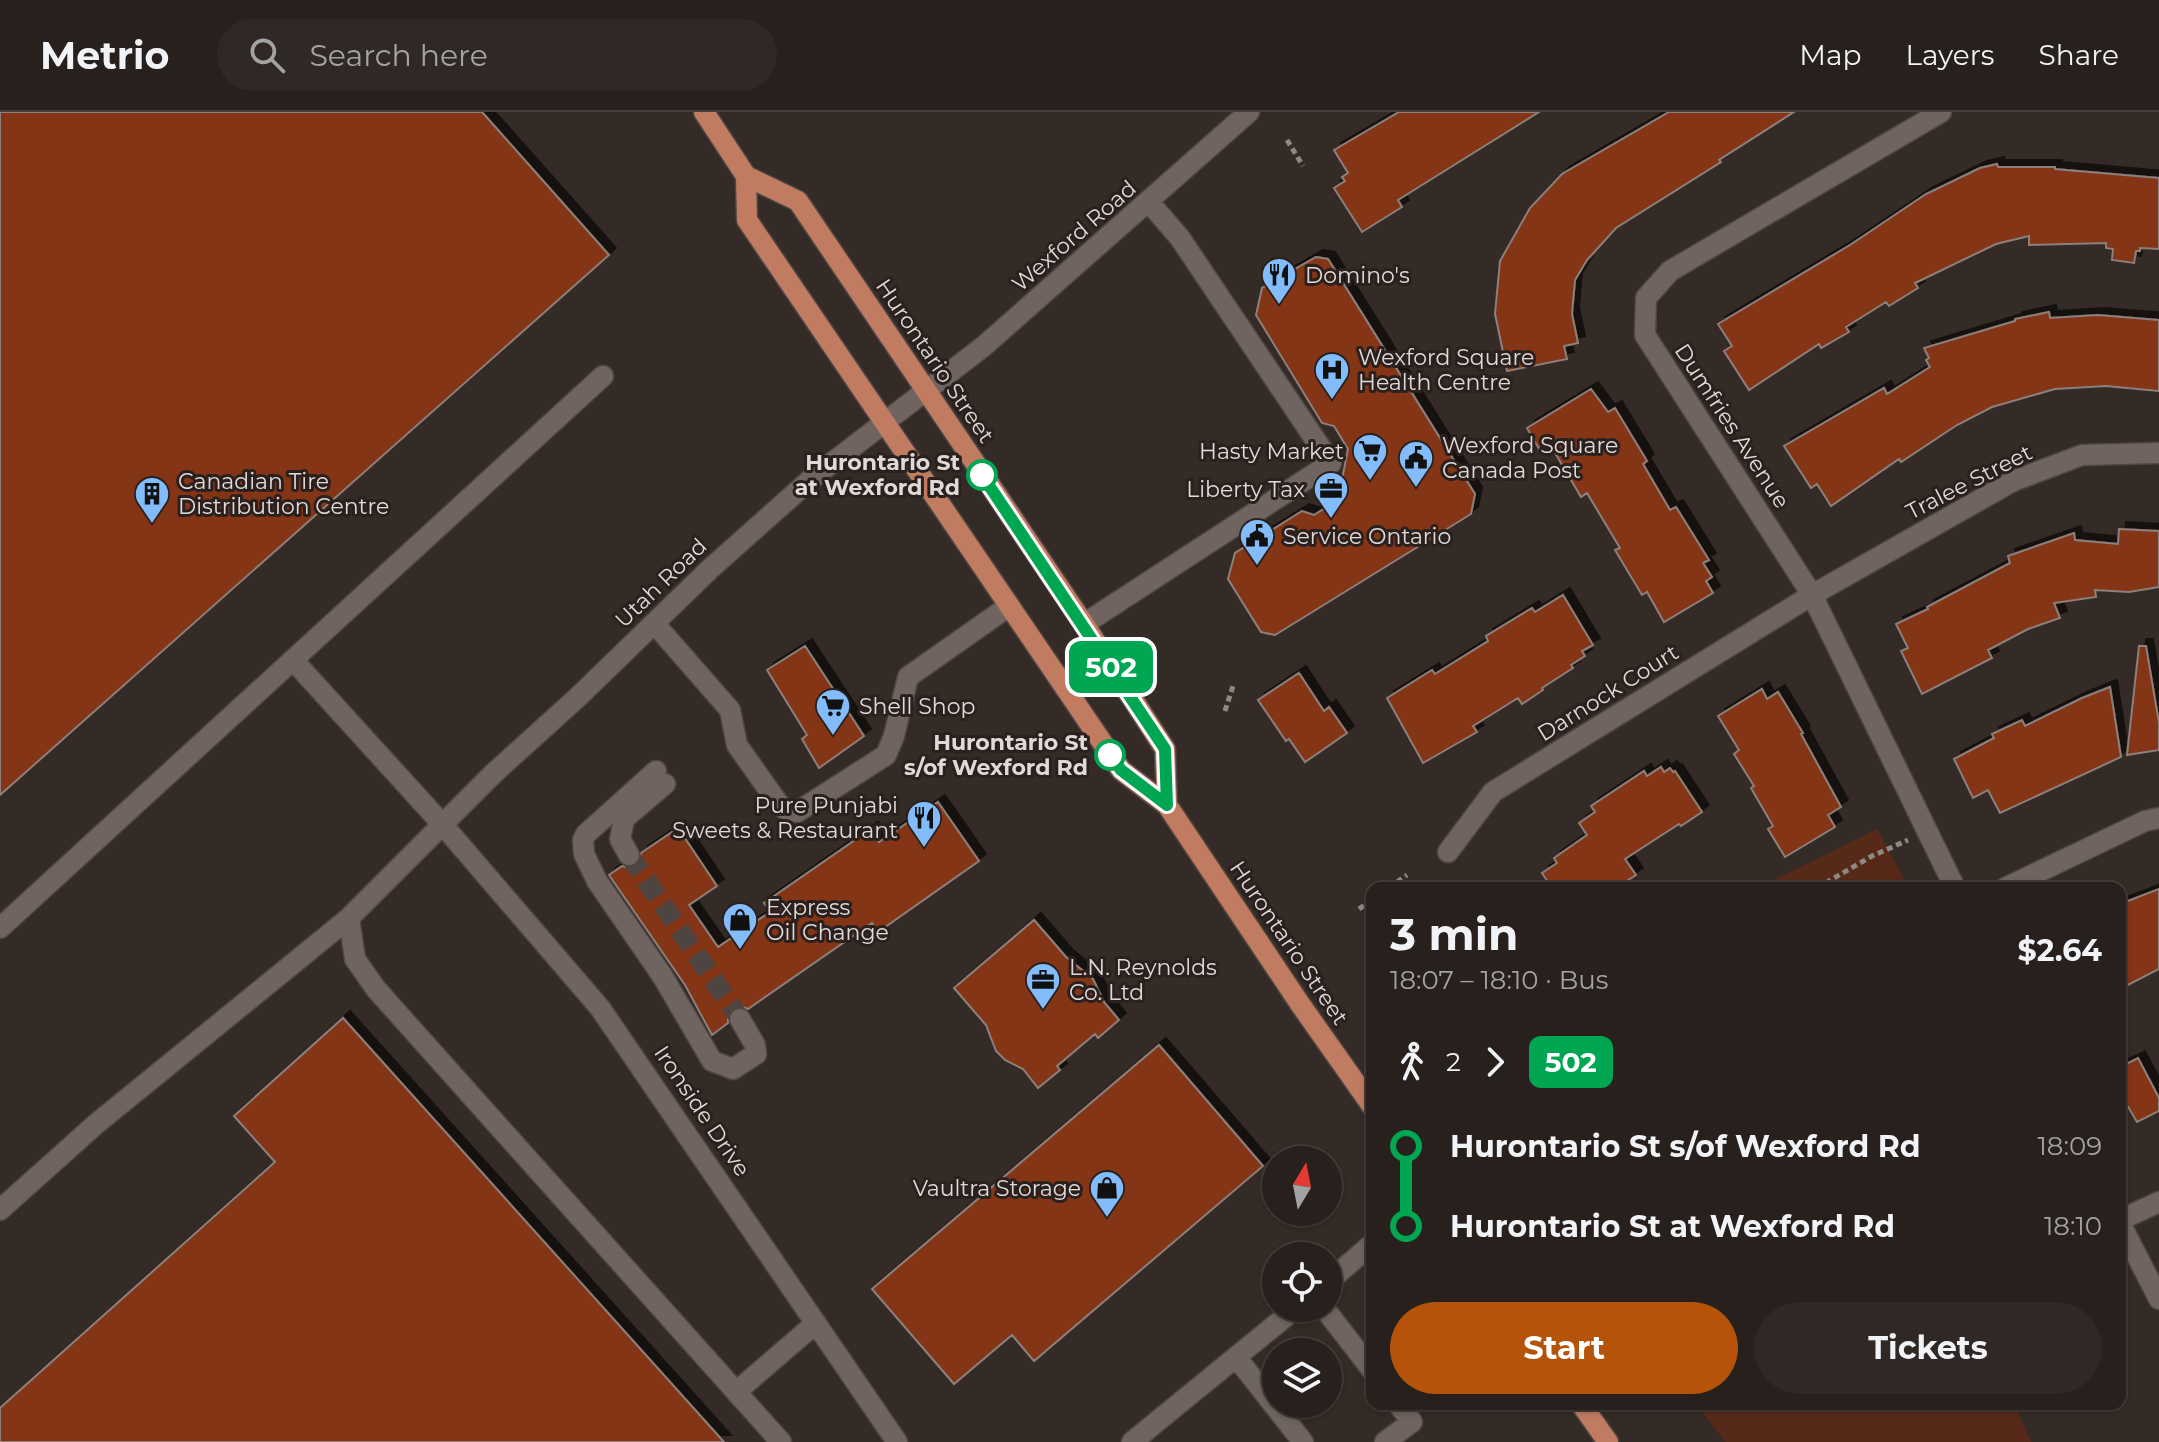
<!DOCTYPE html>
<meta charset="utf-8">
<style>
body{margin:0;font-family:Montserrat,sans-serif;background:#2f2825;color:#f1f3f6;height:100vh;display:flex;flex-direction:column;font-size:30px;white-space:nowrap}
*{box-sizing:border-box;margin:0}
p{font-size:26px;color:#a4a3a3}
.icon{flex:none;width:44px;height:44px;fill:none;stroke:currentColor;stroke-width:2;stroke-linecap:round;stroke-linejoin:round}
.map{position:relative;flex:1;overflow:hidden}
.drawer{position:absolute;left:1366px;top:770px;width:760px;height:528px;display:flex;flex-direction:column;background:#27201c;border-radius:16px;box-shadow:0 2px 6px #0004,0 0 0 2px #433e3b}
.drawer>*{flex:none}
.badge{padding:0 16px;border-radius:12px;font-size:28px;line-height:52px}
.needle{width:52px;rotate:10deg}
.controls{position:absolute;left:1262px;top:1034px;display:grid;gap:16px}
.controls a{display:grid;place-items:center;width:80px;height:80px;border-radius:50%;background:#27201c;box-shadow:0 2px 6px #0004,0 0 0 2px #433e3b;font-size:40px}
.map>.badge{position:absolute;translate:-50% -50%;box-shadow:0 0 0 4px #fff}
.legs{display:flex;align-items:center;gap:12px;height:88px;padding:0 24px;font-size:26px}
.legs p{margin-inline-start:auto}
.head{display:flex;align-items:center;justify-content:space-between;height:136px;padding:0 24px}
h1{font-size:44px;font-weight:700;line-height:60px}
.primary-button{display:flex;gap:16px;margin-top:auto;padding:16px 24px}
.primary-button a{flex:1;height:92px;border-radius:48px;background:#b45309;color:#fff;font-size:32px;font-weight:700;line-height:92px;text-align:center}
.primary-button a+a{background:#2f2825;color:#f1f3f6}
ul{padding:0 24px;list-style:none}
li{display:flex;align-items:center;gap:28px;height:80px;font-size:30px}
li i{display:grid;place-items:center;width:12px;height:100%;margin:0 10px;background:currentColor}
li i::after{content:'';width:20px;height:20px;margin:-10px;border:6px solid;border-radius:50%;background:#27201c}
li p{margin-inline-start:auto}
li:first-child i{background:linear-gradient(#0000 50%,currentColor 0)}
li:last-child i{background:linear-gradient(currentColor 50%,#0000 0)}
header{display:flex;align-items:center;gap:48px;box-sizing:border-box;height:112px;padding:0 40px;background:#27201c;border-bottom:2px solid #433e3b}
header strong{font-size:38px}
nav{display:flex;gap:44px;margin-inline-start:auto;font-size:28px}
.search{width:560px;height:72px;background:#2f2825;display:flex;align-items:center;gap:20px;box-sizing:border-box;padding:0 28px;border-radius:44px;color:#a4a3a3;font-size:30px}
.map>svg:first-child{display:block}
</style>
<header>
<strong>Metrio</strong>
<div class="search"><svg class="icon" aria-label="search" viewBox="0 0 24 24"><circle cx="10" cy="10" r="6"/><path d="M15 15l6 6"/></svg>Search here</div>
<nav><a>Map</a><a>Layers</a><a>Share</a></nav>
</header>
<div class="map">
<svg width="2159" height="1330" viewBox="0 0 2159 1330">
<defs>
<filter id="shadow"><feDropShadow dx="7" dy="-7" stdDeviation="0" flood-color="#0009"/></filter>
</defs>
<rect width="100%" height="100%" fill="#342a26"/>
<path fill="#562918" d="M 1877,717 L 1909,776 L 1760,776 L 1762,774 Z
M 1697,1292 L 2014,1292 L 2031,1330 L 1725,1330 Z"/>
<path fill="#843413" stroke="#8c7f7b" stroke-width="2" filter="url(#shadow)" d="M 0,0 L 482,0 L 609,143 L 0,683 Z
M 1399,0 L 1539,0 L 1398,88 L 1402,95 L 1362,120 L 1334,76 L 1345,69 L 1342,65 L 1348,61 L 1334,38 Z
M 1669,0 L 1794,0 L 1719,48 L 1721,50 L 1616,116 L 1587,148 L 1575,168 L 1572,202 L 1578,231 L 1564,234 L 1567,247 L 1507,259 L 1495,202 L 1500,149 L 1530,96 L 1562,62 Z
M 1997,52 L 1998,55 L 2055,55 L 2055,57 L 2159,66 L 2159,137 L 2140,136 L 2140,139 L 2136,139 L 2134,151 L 2112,148 L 2113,137 L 2106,136 L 2106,131 L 2029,133 L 2029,124 L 1996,132 L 1915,171 L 1918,176 L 1889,194 L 1886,190 L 1846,215 L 1849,220 L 1821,236 L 1819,232 L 1749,278 L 1724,239 L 1732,234 L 1718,212 L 1850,133 L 1926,82 L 1980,56 Z
M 1316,145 L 1328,147 L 1475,382 L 1471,402 L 1275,523 L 1261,520 L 1228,467 L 1235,441 L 1302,399 L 1314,403 L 1338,388 L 1348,337 L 1334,314 L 1322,311 L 1256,203 L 1262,176 Z
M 2049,200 L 2050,206 L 2098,203 L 2159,208 L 2159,279 L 2106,274 L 2055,277 L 1992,295 L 1957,313 L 1901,350 L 1899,347 L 1831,394 L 1817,372 L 1811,376 L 1784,334 L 1884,276 L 1887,282 L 1930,255 L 1926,248 L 1929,246 L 1924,236 L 2015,209 L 2015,207 Z
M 1591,277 L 1608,300 L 1615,296 L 1647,349 L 1643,352 L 1670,398 L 1676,395 L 1709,448 L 1703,451 L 1712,465 L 1706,469 L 1713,481 L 1664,510 L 1647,480 L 1642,483 L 1615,438 L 1620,436 L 1587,381 L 1581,385 L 1551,334 L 1541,340 L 1527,316 Z
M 2119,417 L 2159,419 L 2159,475 L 2129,480 L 2095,478 L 2096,485 L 2054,491 L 2060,506 L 2028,517 L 1988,538 L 1992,546 L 1922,582 L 1901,539 L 1908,536 L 1896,512 L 1928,497 L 1927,495 L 2010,451 L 2008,444 L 2074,421 L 2075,428 L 2118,432 Z
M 1563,483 L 1593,533 L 1582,539 L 1585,544 L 1571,553 L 1573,556 L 1542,576 L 1543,578 L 1522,592 L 1518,586 L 1473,614 L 1477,620 L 1423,651 L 1387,586 L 1432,558 L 1435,562 L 1488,529 L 1486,524 L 1532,496 L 1535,500 Z
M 805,534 L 864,624 L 819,656 L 802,627 L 807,623 L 767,558 Z
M 2139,534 L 2146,534 L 2159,611 L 2159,638 L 2127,643 Z
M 1299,561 L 1324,599 L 1329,595 L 1347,621 L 1305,650 L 1289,627 L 1286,629 L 1258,588 Z
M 2110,575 L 2121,645 L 2000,701 L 1988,678 L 1973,686 L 1954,647 L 1994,626 L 1992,622 L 2022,608 L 2025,614 L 2082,586 Z
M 1762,577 L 1767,587 L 1778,580 L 1803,621 L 1801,622 L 1841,695 L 1828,703 L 1835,715 L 1785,745 L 1768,717 L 1773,714 L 1751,676 L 1754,674 L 1734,642 L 1739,638 L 1718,604 Z
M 1661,655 L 1664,660 L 1670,656 L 1673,660 L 1675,659 L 1702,700 L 1681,714 L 1679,712 L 1625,747 L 1636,763 L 1616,776 L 1552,776 L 1542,761 L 1557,751 L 1554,746 L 1587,723 L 1579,711 L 1595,700 L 1591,694 L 1644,659 L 1647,664 Z
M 938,690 L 979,749 L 878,820 L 872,811 L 748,897 L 741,894 L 733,896 L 728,901 L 728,911 L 712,923 L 685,873 L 609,763 L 622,754 L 630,756 L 636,754 L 640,749 L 641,741 L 678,716 L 717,774 L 689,793 L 718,835 L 770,800 L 764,791 L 871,717 L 879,730 Z
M 2159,777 L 2159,857 L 2120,877 L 2120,792 Z
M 1034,808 L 1066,845 L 1093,867 L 1104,890 L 1119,908 L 1098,926 L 1095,922 L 1057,954 L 1060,958 L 1038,976 L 1023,957 L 1005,948 L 996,939 L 986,913 L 954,876 Z
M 343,906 L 724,1330 L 0,1330 L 0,1296 L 275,1050 L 234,1004 Z
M 1159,933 L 1263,1054 L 1034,1249 L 1012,1223 L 954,1272 L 872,1177 Z
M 2138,946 L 2159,986 L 2159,999 L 2137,1010 L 2120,981 L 2120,955 Z"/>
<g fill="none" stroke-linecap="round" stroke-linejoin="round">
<path stroke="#4e4441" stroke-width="20" stroke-dasharray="20 10" stroke-linecap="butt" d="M 629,743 L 740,907"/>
<defs>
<path id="minor" d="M 1941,0 L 1670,159 L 1646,186 L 1645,223 L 1812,483 L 1955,776
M 654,511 L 730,598 L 737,633 L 778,691 L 785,697 L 797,700 L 886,643 L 894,624 L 908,565 L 1009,494
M 1084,512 L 1331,351 L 1180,126 L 1149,90
M 293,548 L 443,713 L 600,896 L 897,1330
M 656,659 L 586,722 L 583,728 L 584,742 L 597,769 L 663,865 L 712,949 L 733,957 L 756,942 L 755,933 L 740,907
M 1448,740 L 1493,680 L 1812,483 L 2013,369 L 2082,343 L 2159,341
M 629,743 L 620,727 L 624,707 L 665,672
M 2005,776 L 2145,709 L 2159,706
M 349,806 L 355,847 L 376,877 L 781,1330
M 0,816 L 603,264
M 0,1098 L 96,1012 L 349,806 L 494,661 L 578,585 L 710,457 L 811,367 L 984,234 L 1249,0
M 2120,1108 L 2159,1090
M 2120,1111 L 2159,1187
M 1328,1170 L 1372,1132
M 1324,1196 L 1372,1258
M 1236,1245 L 1303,1330
M 736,1280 L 816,1211
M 1132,1330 L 1296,1196
M 1385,1330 L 1412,1310 L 1398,1292"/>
<path id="major" d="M 704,0 L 746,64 L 798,89 L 1084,512 L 1165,637 L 1167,693
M 746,64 L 747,108 L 1121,658 L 1167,693 L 1300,892 L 1372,994
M 1581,1292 L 1608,1330"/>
</defs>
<use href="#minor" stroke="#4e4643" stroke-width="23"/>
<use href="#major" stroke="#4e4643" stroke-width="23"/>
<path stroke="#8f8784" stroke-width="5" stroke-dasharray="6 4" stroke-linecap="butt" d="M 1287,28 L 1303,54
M 1225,599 L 1233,574
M 1389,776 L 1407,763
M 1817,776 L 1872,744 L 1908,728
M 1359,797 L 1372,788"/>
<use href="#minor" stroke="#6f645f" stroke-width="20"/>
<use href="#major" stroke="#c07b61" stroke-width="20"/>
</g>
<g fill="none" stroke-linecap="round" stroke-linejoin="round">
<defs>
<path id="line-1" d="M 982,363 L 1165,637 L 1167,693 L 1121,658 L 1110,643"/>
</defs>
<use href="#line-1" stroke="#fff" stroke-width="18"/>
<use href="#line-1" stroke="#00a651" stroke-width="12"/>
</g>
<defs>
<symbol id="restaurant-pin" viewBox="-11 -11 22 30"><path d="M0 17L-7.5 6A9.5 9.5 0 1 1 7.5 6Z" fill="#82bcfa" stroke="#2a201d"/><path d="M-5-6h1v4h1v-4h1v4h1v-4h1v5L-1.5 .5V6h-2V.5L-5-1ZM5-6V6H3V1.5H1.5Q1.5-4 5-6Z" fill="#111"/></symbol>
<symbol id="hospital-pin" viewBox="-11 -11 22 30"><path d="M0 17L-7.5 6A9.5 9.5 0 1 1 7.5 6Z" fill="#82bcfa" stroke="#2a201d"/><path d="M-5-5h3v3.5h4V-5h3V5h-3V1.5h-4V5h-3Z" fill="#111"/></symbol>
<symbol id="supermarket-pin" viewBox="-11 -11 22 30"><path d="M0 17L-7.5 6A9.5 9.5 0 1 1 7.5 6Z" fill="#82bcfa" stroke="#2a201d"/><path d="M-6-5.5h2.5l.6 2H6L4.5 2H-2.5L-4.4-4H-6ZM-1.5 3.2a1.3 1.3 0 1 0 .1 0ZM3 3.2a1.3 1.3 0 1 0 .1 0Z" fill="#111"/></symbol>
<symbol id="civic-pin" viewBox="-11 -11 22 30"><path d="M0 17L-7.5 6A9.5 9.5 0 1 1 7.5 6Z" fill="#82bcfa" stroke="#2a201d"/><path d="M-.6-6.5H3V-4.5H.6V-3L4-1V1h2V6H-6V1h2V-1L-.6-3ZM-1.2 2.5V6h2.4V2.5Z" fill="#111"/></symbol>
<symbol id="office-pin" viewBox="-11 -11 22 30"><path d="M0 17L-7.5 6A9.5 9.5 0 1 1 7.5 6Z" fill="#82bcfa" stroke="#2a201d"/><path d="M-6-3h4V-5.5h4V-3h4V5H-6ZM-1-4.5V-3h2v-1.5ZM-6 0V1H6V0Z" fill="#111"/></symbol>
<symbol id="building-pin" viewBox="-11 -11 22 30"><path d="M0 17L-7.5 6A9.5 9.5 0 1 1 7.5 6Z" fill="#82bcfa" stroke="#2a201d"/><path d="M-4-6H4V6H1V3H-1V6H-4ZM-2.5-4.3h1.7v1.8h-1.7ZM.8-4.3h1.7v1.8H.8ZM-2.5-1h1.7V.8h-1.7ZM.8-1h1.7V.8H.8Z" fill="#111"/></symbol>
<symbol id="shop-pin" viewBox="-11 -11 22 30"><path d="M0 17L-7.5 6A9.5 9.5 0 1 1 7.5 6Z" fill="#82bcfa" stroke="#2a201d"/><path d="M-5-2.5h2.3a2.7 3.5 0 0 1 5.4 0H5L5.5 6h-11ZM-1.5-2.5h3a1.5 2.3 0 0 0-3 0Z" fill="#111"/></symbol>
</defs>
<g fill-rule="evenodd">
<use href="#restaurant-pin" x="1259" y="143" width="40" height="54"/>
<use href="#hospital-pin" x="1312" y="238" width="40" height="54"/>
<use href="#supermarket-pin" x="1350" y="319" width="40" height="54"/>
<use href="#civic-pin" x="1396" y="326" width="40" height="54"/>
<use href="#office-pin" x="1311" y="357" width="40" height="54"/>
<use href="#building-pin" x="132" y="362" width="40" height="54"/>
<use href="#civic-pin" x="1237" y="404" width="40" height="54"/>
<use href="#supermarket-pin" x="813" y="574" width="40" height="54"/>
<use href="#restaurant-pin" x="904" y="686" width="40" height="54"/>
<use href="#shop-pin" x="720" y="788" width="40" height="54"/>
<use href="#office-pin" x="1023" y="848" width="40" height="54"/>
<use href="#shop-pin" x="1087" y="1056" width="40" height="54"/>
</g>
<g fill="#fff" stroke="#00a651" stroke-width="4">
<circle cx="982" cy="363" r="14"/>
<circle cx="1110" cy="643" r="14"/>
</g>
<g text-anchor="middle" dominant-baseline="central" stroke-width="6" stroke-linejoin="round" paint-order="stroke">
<g font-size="22" fill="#e0d9d7" stroke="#2a201d">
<text transform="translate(1074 124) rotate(-41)">Wexford Road</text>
<text transform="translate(935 249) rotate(56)">Hurontario Street</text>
<text transform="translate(1732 314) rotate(57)">Dumfries Avenue</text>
<text transform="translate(1969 370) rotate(-27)">Tralee Street</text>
<text transform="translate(661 471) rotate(-44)">Utah Road</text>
<text transform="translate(1608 581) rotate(-32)">Darnock Court</text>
<text transform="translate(1289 831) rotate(56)">Hurontario Street</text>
<text transform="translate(702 999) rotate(56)">Ironside Drive</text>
</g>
<g font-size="22" fill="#e0d9d7" stroke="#2a201d" text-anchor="start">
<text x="1305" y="163">Domino's</text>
<text x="1358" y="245">Wexford Square<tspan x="1358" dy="25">Health Centre</tspan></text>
<text x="1442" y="333">Wexford Square<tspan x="1442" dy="25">Canada Post</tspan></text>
<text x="1344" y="339" text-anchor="end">Hasty Market</text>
<text x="178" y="369">Canadian Tire<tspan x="178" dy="25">Distribution Centre</tspan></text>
<text x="1305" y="377" text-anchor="end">Liberty Tax</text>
<text x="1283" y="424">Service Ontario</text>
<text x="859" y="594">Shell Shop</text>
<text x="898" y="693" text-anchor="end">Pure Punjabi<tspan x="898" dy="25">Sweets &amp; Restaurant</tspan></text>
<text x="766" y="795">Express<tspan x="766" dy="25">Oil Change</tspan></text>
<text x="1069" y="855">L.N. Reynolds<tspan x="1069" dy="25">Co. Ltd</tspan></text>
<text x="1081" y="1076" text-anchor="end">Vaultra Storage</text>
</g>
<g font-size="22" font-weight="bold" fill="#e0d9d7" stroke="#2a201d" text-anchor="end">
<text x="960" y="350">Hurontario St<tspan x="960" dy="25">at Wexford Rd</tspan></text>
<text x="1088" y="630">Hurontario St<tspan x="1088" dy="25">s/of Wexford Rd</tspan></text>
</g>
</g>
</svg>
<div class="controls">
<a><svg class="needle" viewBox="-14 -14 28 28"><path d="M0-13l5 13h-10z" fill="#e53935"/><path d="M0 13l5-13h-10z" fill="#a4a3a3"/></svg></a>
<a><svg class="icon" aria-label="locate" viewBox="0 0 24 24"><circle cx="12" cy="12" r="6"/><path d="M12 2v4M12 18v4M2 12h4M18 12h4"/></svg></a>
<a><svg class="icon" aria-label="layers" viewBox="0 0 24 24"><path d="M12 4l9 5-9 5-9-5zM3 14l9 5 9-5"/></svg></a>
</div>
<b class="badge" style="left:1111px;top:555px;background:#00a651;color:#fff">502</b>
<section class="drawer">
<div class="head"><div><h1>3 min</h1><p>18:07 – 18:10 · Bus</p></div><b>$2.64</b></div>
<div class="legs"><svg class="icon" aria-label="walk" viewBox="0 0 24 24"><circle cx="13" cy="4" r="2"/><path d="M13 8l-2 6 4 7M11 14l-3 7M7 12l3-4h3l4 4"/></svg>2<svg class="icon" aria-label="forward" viewBox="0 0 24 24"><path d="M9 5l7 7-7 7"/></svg><b class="badge" style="background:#00a651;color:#fff">502</b></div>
<ul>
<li><i style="color:#00a651"></i><b>Hurontario St s/of Wexford Rd</b><p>18:09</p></li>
<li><i style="color:#00a651"></i><b>Hurontario St at Wexford Rd</b><p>18:10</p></li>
</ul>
<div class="primary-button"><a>Start</a><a>Tickets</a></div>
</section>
</div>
